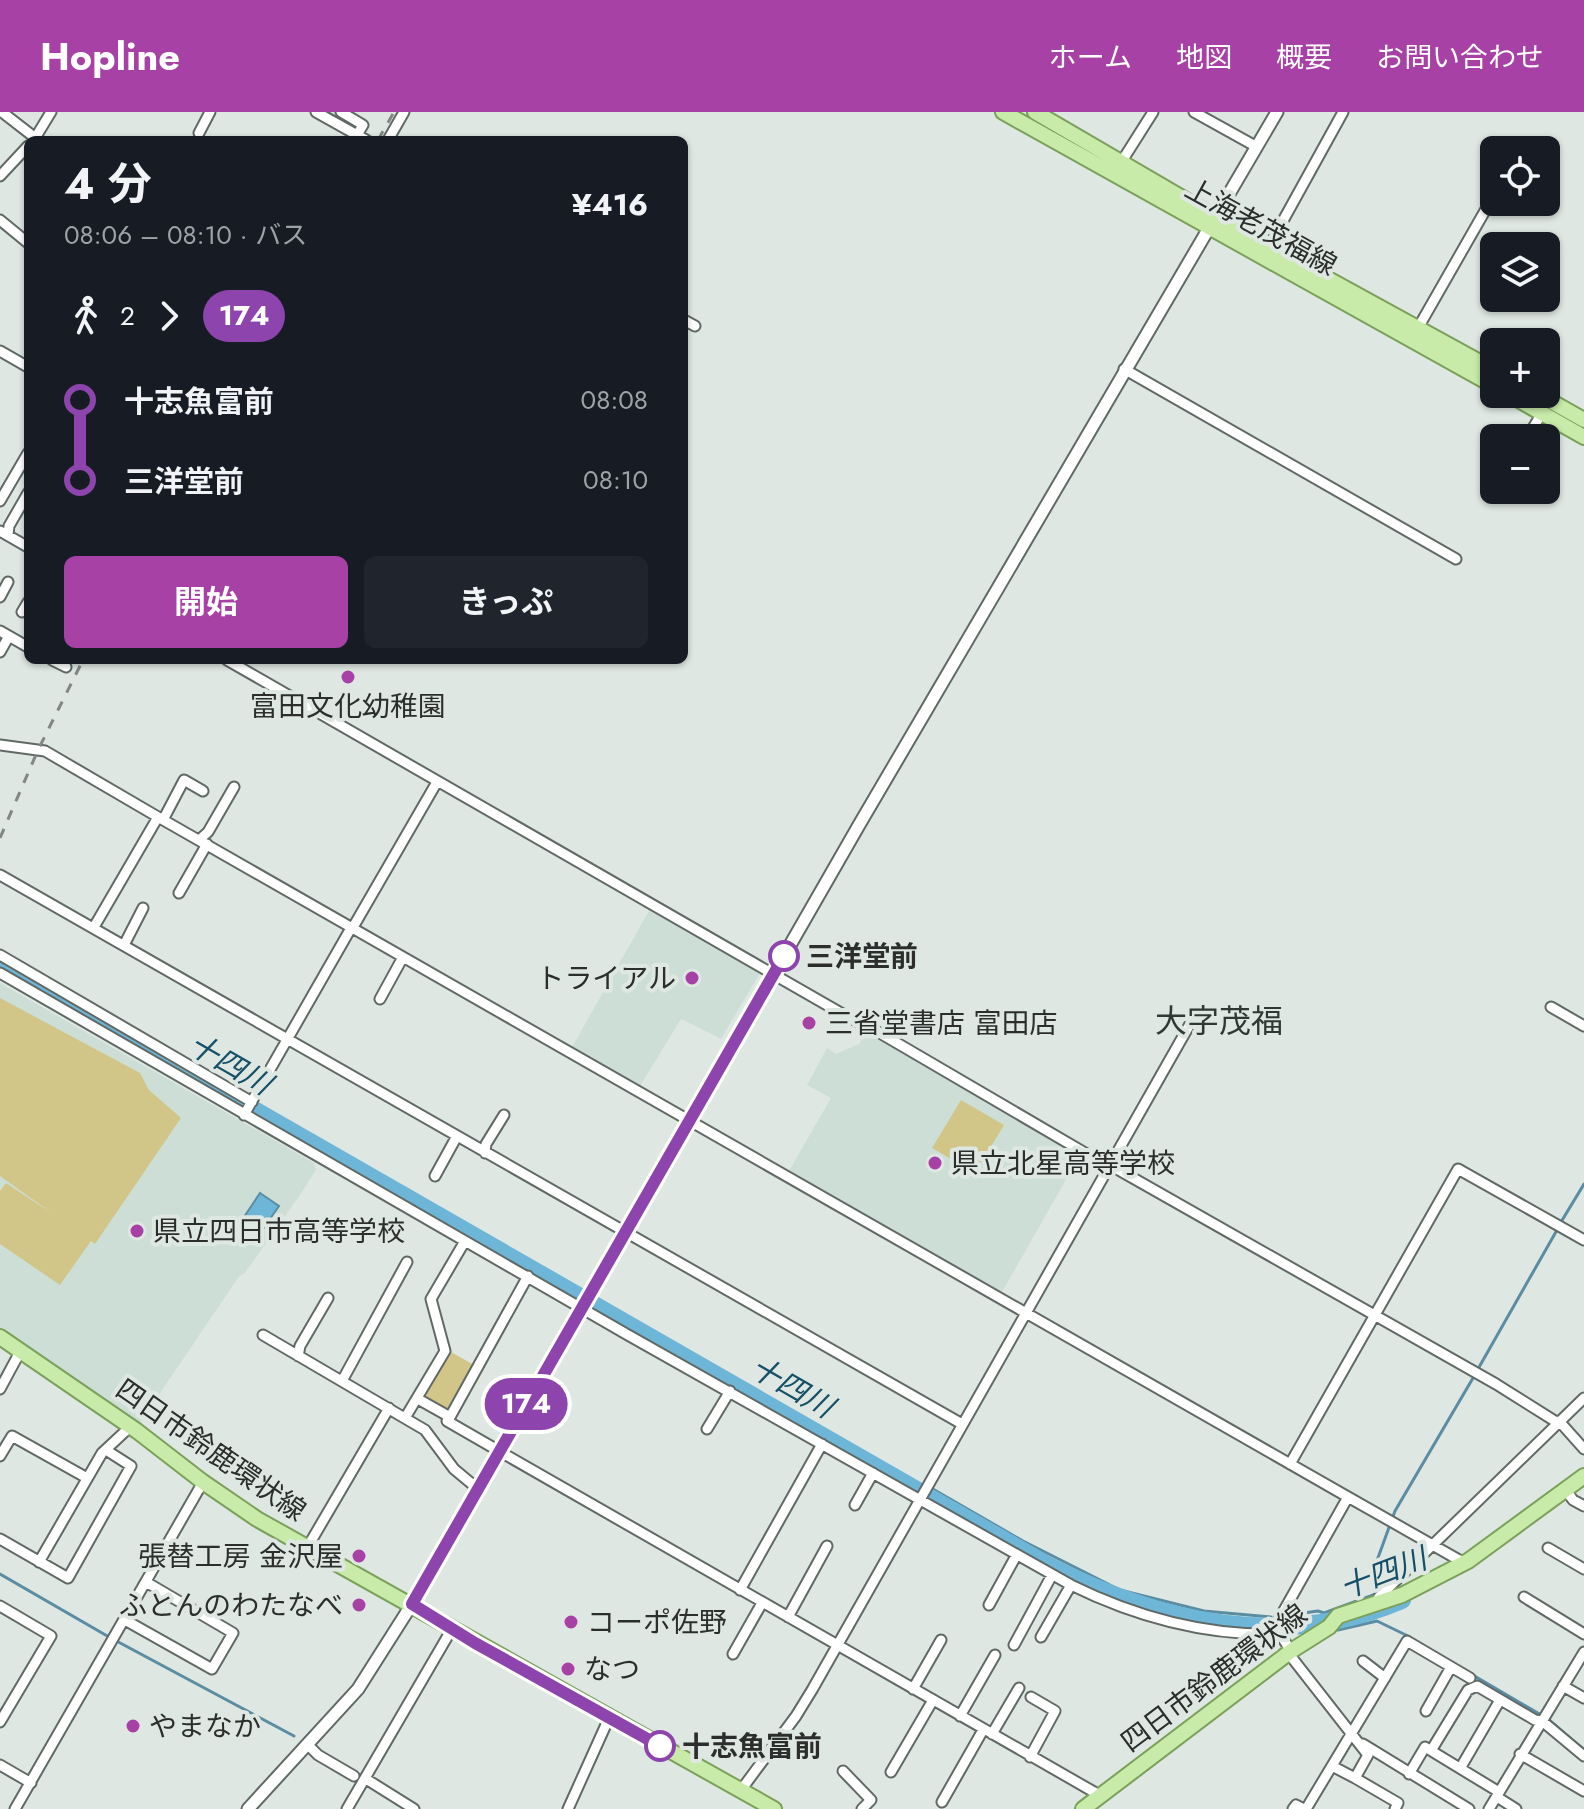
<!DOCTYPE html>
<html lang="ja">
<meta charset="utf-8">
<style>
body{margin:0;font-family:Jost,"Noto Sans JP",sans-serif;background:#20242c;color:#f1f3f6;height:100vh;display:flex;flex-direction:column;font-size:30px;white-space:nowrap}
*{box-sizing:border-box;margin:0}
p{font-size:26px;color:#9ea1a6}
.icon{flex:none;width:44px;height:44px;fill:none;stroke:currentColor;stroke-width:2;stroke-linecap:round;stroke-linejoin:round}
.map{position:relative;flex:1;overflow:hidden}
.side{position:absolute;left:24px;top:24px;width:664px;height:528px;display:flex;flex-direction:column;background:#171b24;border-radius:12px;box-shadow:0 2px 6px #0004}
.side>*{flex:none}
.badge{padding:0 16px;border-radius:26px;font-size:28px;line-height:52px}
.tools{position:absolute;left:1480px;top:24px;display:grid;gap:16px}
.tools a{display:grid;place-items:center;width:80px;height:80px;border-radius:12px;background:#171b24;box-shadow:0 2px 6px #0004;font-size:40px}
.map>.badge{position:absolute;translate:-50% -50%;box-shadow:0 0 0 4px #fff}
.legs{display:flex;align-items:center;gap:12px;height:88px;padding:0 40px;font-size:26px}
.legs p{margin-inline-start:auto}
.headline{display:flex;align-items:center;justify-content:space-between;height:136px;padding:0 40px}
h1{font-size:44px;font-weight:700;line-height:60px}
.button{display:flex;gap:16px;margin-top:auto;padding:16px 40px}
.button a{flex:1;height:92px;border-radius:12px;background:#a741a6;color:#fff;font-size:32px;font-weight:700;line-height:92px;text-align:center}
.button a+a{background:#20242c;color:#f1f3f6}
ul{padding:0 40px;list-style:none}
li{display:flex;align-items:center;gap:28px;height:80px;font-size:30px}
li i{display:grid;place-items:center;width:12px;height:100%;margin:0 10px;background:currentColor}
li i::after{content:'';width:20px;height:20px;margin:-10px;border:6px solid;border-radius:50%;background:#171b24}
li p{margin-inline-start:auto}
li:first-child i{background:linear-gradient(#0000 50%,currentColor 0)}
li:last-child i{background:linear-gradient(currentColor 50%,#0000 0)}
header{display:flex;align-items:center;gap:48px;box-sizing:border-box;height:112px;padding:0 40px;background:#a741a6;color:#fff}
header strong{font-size:38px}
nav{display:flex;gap:44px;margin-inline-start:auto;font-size:28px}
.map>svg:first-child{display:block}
</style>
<header>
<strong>Hopline</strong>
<nav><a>ホーム</a><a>地図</a><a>概要</a><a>お問い合わせ</a></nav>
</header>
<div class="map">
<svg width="1584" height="1697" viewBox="0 0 1584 1697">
<rect width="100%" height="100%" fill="#dee7e2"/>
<path fill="#cdded6" d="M 650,797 L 760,861 L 721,927 L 681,907 L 640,974 L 571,937 Z
M 0,871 L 314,1051 L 316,1058 L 300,1083 L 244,1162 L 240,1163 L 139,1312 L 0,1219 Z
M 866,920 L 1080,1043 L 1002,1180 L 789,1059 L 831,986 L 807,973 L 827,936 L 836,942 L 859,932 Z"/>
<path fill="#d1c687" d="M 0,886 L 140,961 L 149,978 L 181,1006 L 95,1132 L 91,1129 L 60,1173 L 0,1132 L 0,1079 L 6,1071 L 53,1102 L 0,1064 Z
M 961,988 L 1004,1013 L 975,1061 L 932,1036 Z
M 451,1240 L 474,1253 L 449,1297 L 428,1287 L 426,1283 Z"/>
<path fill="#6eb6d8" stroke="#5a8da4" stroke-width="2" d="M 260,1081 L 279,1094 L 258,1124 L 240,1111 Z"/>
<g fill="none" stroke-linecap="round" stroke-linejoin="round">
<path stroke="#5a8da4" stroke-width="3" d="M 327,0 L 376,28
M 1561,1110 L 1584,1072
M 1478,1257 L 1557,1118
M 931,1376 L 1023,1429 L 1120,1478 L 1204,1499 L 1271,1505
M 0,1462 L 109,1525 L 294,1624
M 1289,1503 L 1318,1499 L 1324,1501 L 1376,1482 L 1371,1465 L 1395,1399 L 1473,1266
M 1305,1512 L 1315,1514
M 1338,1518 L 1377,1509 L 1410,1525
M 1471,1562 L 1548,1607 L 1584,1638"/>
<path stroke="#6eb6d8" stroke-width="18" d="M 0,852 L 1049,1454 C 1161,1511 1282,1539 1402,1488"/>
<defs>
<path id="minor" d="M 2,0 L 38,28
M 316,0 L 366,28
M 341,0 L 363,13 L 357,23
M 1194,0 L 1257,35
M 199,21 L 210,0
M 34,28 L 51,0
M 388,28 L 404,0
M 1122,49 L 1153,0
M 0,64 L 28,34
M 0,108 L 28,131
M 1269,134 L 1343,0
M 684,208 L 695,214
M 1418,216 L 1494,83
M 0,239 L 28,255
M 1124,257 L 1456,447
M 1527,326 L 1542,301
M 0,389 L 28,341
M 0,419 L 28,435
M 8,423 L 9,414 L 28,381
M 0,485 L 8,470
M 22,500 L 28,490
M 0,519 L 28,535
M 0,540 L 9,524
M 52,548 L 66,555
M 227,548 L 846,904 L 873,917 L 1109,1055
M 0,633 L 45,639 L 158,705 L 1348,1385 L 1278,1509 L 1280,1522 L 1291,1539
M 163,708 L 184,668 L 203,679
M 199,728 L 208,720 L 234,675
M 0,763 L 962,1312
M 179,781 L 207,732
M 94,815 L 158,705
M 352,817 L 437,670
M 124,833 L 143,796
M 0,843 L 252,990
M 0,861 L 628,1223 L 1071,1473 C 1136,1505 1207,1524 1280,1522
M 380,887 L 403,845
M 1551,895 L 1584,914
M 244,1003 L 351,816
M 485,1041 L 486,1032 L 504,1003
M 1110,1053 L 1496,1272 L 1558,1311
M 435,1064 L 457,1024
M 263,1223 L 425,1318 L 454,1357 L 478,1377
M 298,1244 L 300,1234 L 328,1186
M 342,1269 L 407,1150
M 0,1277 L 21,1238
M 418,1287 L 450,1305 L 528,1164
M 450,1305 L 447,1309 L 499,1339 L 1101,1684
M 405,1306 L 445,1239 L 431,1187 L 465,1129
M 1559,1309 L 1584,1337
M 707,1317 L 730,1279
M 0,1344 L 12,1324 L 87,1366
M 1290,1352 L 1458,1057 L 1584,1128
M 1565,1377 L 1573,1388 L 1584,1394
M 1348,1385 L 1459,1448 L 1461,1453
M 855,1393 L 873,1361
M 0,1427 L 68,1466 L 131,1354 L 106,1338
M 307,1436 L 389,1296
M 1548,1436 L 1584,1457
M 39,1450 L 102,1341 L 131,1314
M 740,1478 L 822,1332
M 1524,1485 L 1584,1522
M 1376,1491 L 1379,1485 L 1584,1286
M 989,1493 L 1016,1444
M 0,1494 L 51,1524 L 0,1610
M 788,1505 L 827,1434
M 125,1508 L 212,1557 L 233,1521 L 146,1470
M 1041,1525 L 1071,1473
M 1014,1533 L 1052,1463
M 733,1542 L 762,1491
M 1289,1542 L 1368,1643 L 1355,1666 L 1398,1691 L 1395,1697
M 1363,1549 L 1385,1566
M 1563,1574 L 1584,1586
M 913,1577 L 941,1528
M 1426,1599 L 1451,1555
M 960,1604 L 995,1543
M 992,1622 L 1019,1576
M 1363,1632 L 1469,1697
M 308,1633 L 318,1643 L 354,1664
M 1432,1637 L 1468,1578 L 1477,1574 L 1535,1608 L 1542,1609 L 1584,1644
M 1520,1642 L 1584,1679
M 1030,1645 L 1055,1599 L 1031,1585
M 0,1653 L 31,1671
M 1332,1654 L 1355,1666
M 1461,1655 L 1500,1588
M 843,1659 L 871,1688 L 862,1697
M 891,1660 L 933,1588
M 1409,1662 L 1425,1635 L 1499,1680
M 366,1667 L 414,1697
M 741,1678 L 796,1604 L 812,1578 L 1194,905
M 1497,1685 L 1516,1697
M 942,1690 L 983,1618
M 15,1697 L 203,1370
M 347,1697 L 453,1515
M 568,1697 L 609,1606
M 1293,1697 L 1296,1693 L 1304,1697
M 1306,1697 L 1407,1529 L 1470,1566
M 1489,1697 L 1584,1540"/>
<path id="tertiary" d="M 248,1697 L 358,1577 L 412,1492 L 859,713 L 1277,0"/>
<path id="primary" d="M 1003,0 L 1494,274
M 1035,0 L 1215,105 L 1494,258
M 1508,282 L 1584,325
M 1538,282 L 1584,308
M 0,1225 L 137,1319 L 203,1370 L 257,1407 L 774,1697
M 1083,1697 L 1291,1539 L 1329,1515 L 1338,1504 L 1402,1483 L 1468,1449 L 1584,1364"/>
</defs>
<use href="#minor" stroke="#616965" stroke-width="13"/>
<use href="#tertiary" stroke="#616965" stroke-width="15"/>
<use href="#primary" stroke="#7aa05a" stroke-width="18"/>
<use href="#minor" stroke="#fff" stroke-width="9"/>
<use href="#tertiary" stroke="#fff" stroke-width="11"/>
<use href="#primary" stroke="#c8ebaa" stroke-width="14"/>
<path stroke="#818784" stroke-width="3" stroke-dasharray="10 10" stroke-linecap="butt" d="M 378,28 L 394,0
M 0,726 L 38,638 L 83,548"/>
</g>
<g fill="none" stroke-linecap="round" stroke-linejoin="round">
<defs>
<path id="line-1" d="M 660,1634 L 475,1531 L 412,1492 L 784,844"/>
</defs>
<use href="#line-1" stroke="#fff" stroke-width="18"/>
<use href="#line-1" stroke="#8e44ad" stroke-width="12"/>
</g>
<g fill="#a741a6" stroke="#dee7e2" stroke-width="3">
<circle cx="348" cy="565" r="8"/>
<circle cx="692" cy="866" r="8"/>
<circle cx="809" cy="911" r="8"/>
<circle cx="935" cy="1051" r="8"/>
<circle cx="137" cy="1119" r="8"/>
<circle cx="359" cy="1444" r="8"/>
<circle cx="359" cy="1493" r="8"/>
<circle cx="571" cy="1510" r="8"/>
<circle cx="568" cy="1557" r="8"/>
<circle cx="133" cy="1614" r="8"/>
</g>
<g fill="#fff" stroke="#8e44ad" stroke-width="4">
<circle cx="784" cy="844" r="14"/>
<circle cx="660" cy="1634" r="14"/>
</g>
<g text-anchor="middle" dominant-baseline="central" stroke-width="8" stroke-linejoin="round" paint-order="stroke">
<g font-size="28" fill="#2b2e2c" stroke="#dee7e2">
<text transform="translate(1261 115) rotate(29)">上海老茂福線</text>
<text transform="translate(211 1338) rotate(35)">四日市鈴鹿環状線</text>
<text transform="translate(1214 1566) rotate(-37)">四日市鈴鹿環状線</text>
</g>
<g font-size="28" fill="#2b2e2c" stroke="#dee7e2" text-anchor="start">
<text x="348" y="594" text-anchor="middle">富田文化幼稚園</text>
<text x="676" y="866" text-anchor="end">トライアル</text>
<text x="825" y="911">三省堂書店 富田店</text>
<text x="951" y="1051">県立北星高等学校</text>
<text x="153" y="1119">県立四日市高等学校</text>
<text x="343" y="1444" text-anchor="end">張替工房 金沢屋</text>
<text x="343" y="1493" text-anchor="end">ふとんのわたなべ</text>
<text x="587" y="1510">コーポ佐野</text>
<text x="584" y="1557">なつ</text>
<text x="149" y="1614">やまなか</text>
</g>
<g font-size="28" font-weight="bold" fill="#2b2e2c" stroke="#dee7e2" text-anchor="start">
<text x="806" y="844">三洋堂前</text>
<text x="682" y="1634">十志魚富前</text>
</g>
<g font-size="30" font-style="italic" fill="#165068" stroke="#dee7e2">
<text transform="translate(230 952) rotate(30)">十四川</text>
<text transform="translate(792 1275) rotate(30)">十四川</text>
<text transform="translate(1383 1461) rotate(-21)">十四川</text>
</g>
<g font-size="32" fill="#303834" stroke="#dee7e2">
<text x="1219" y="909">大字茂福</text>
</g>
</g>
</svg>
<div class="tools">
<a><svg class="icon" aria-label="locate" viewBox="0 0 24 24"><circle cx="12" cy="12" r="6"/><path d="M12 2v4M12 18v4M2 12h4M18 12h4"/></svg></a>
<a><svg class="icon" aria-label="layers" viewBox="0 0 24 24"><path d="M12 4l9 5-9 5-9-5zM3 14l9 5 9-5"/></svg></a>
<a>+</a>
<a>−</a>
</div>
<b class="badge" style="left:526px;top:1292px;background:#8e44ad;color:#fff">174</b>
<section class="side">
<div class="headline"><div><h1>4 分</h1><p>08:06 – 08:10 · バス</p></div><b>¥416</b></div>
<div class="legs"><svg class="icon" aria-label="walk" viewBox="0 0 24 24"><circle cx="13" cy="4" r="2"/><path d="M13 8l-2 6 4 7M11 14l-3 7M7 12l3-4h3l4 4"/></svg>2<svg class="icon" aria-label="forward" viewBox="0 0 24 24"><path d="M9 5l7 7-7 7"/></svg><b class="badge" style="background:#8e44ad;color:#fff">174</b></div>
<ul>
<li><i style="color:#8e44ad"></i><b>十志魚富前</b><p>08:08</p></li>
<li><i style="color:#8e44ad"></i><b>三洋堂前</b><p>08:10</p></li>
</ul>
<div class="button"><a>開始</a><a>きっぷ</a></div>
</section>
</div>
